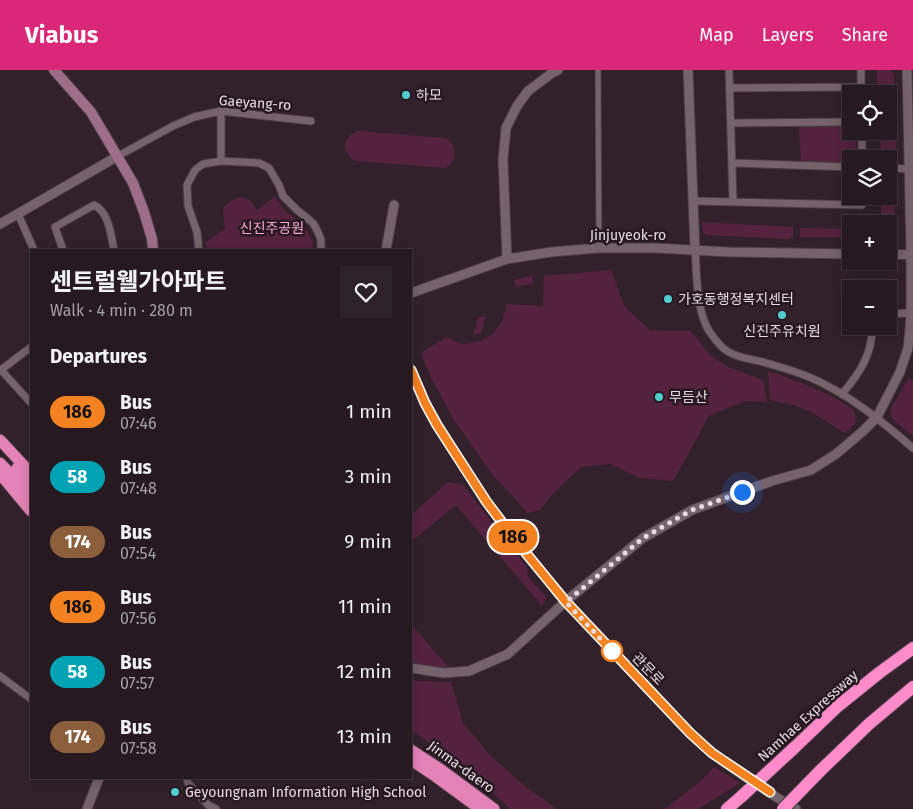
<!DOCTYPE html>
<meta charset="utf-8">
<style>
body{margin:0;font-family:"Fira Sans","Noto Sans KR",sans-serif;background:#2e2229;color:#f1f3f6;height:100vh;display:flex;flex-direction:column;font-size:19px;white-space:nowrap}
*{box-sizing:border-box;margin:0}
p{font-size:16px;color:#a4a0a5}
.icon{flex:none;width:28px;height:28px;fill:none;stroke:currentColor;stroke-width:2;stroke-linecap:round;stroke-linejoin:round}
.map{position:relative;flex:1;overflow:hidden}
.details{position:absolute;left:30px;top:179px;width:382px;height:530px;display:flex;flex-direction:column;background:#261920;border-radius:0px;box-shadow:0 2px 12px #0003,0 0 0 1px #42383e}
.details>*{flex:none}
.badge{padding:0 10px;border-radius:16px;font-size:18px;line-height:32px}
.tools{position:absolute;left:842px;top:15px;display:grid;gap:10px}
.tools a{display:grid;place-items:center;width:55px;height:55px;border-radius:0px;background:#261920;box-shadow:0 2px 12px #0003,0 0 0 1px #42383e;font-size:25px}
.you{position:absolute;width:25px;height:25px;margin:-12px;border:4px solid #fff;border-radius:50%;background:#1a73e8;box-shadow:0 0 0 8px #1a73e833}
.map>.badge{position:absolute;translate:-50% -50%;box-shadow:0 0 0 2px #fff}
h2{padding:0 20px;font-size:19px;line-height:45px}
.round{display:grid;place-items:center;flex:none;width:52px;height:52px;border-radius:0px;background:#2e2229}
.head{display:flex;align-items:center;justify-content:space-between;height:85px;padding:0 20px}
h1{font-size:24px;font-weight:700;line-height:38px}
ul{padding:0;list-style:none}
li{display:flex;align-items:center;gap:15px;height:65px;padding:0 20px}
li div{flex:1}
li b{display:block;font-size:19px}
li em{font-style:normal}
li .badge{min-width:55px;font-weight:700;text-align:center}
header{display:flex;align-items:center;gap:30px;box-sizing:border-box;height:70px;padding:0 25px;background:#db2777;color:#fff}
header strong{font-size:24px}
nav{display:flex;gap:28px;margin-inline-start:auto;font-size:18px}
.map>svg:first-child{display:block}
</style>
<header>
<strong>Viabus</strong>
<nav><a>Map</a><a>Layers</a><a>Share</a></nav>
</header>
<div class="map">
<svg width="913" height="739" viewBox="0 0 913 739">
<rect width="100%" height="100%" fill="#32212a"/>
<path fill="#55233f" d="M 877,0 L 890,0 L 894,4 L 897,91 L 893,93 L 889,93 L 889,89 L 881,89 L 880,61 L 889,61 L 889,24 L 878,24 Z
M 851,56 L 851,61 L 856,61 L 857,89 L 851,89 L 851,94 L 801,91 L 799,57 Z
M 357,61 L 446,68 C 458,76 458,92 445,98 L 355,91 C 341,81 342,69 357,61 Z
M 889,104 L 891,104 L 895,109 L 894,158 L 889,165 L 889,154 L 881,154 L 881,126 L 889,126 Z
M 275,126 C 278,131 282,138 287,142 C 299,153 314,161 313,180 L 207,180 L 206,172 L 225,159 L 223,139 C 228,131 239,124 249,130 C 252,132 255,137 257,140 Z
M 702,152 L 793,157 L 793,167 L 788,169 L 706,165 L 703,162 Z
M 800,158 L 851,159 L 851,167 L 800,167 Z
M 611,200 L 625,237 L 650,260 L 678,261 L 690,260 L 711,286 L 728,297 L 763,310 L 767,332 L 745,331 L 709,346 L 673,411 L 639,408 L 610,394 L 581,397 L 553,424 L 540,440 L 528,443 L 492,404 L 454,350 L 431,308 L 421,283 L 446,267 L 462,274 L 478,272 L 493,264 L 502,251 L 507,234 L 543,236 L 544,206 Z
M 532,206 L 533,214 L 516,217 L 514,210 Z
M 486,246 L 481,263 L 473,265 L 478,248 Z
M 768,301 C 784,305 845,329 854,341 C 855,344 856,350 856,353 L 845,363 L 811,342 L 793,335 L 770,330 Z
M 909,308 L 913,311 L 913,366 L 893,350 L 890,340 Z
M 448,412 L 463,415 L 526,496 L 529,508 L 545,525 L 546,528 L 542,536 L 456,435 L 411,472 L 411,445 Z
M 411,554 L 449,598 L 430,598 L 411,593 Z
M 411,610 L 418,611 L 451,612 L 463,653 L 490,685 L 527,718 L 549,733 L 555,739 L 510,739 L 472,703 L 411,660 Z
M 714,697 L 740,713 L 698,739 L 665,739 L 702,710 Z"/>
<g fill="none" stroke-linecap="round" stroke-linejoin="round">
<defs>
<path id="pedestrian" d="M 598,0 L 599,178"/>
<path id="minor" d="M 729,0 L 733,131
M 730,18 L 861,17
M 861,24 L 861,0
M 221,41 L 221,91
M 731,53 L 851,52
M 862,61 L 862,89
M 118,86 L 173,56 L 194,47 L 221,41 L 311,51
M 732,93 L 851,97
M 889,98 L 909,99
M 693,131 L 862,135 L 862,126
M 18,144 L 34,180
M 63,180 L 55,157 L 94,135 C 109,142 111,165 114,180
M 199,180 L 197,162 L 188,136 L 187,115 L 195,100 L 203,94 L 221,91 L 259,93 L 269,98 L 279,115 L 283,126 L 297,140 L 313,153 L 318,162 L 321,170 L 321,180
M 695,180 C 697,204 696,240 709,261 C 714,268 720,277 727,281 C 737,288 751,289 763,292 C 784,298 805,304 824,314 C 857,331 885,354 913,378
M 889,244 L 911,243
M 31,277 L 1,300 L 31,333
M 842,324 C 859,304 873,284 872,256
M 0,606 L 31,629
M 187,708 L 188,713 L 208,735 L 216,739"/>
<path id="tertiary" d="M 688,0 L 695,180
M 0,154 L 118,86
M 386,180 L 394,135
M 889,184 L 913,185
M 507,189 L 503,90 L 506,58 L 517,36 L 528,21 L 552,3 L 558,0
M 411,223 L 507,189 L 551,182 L 599,178 L 655,178 L 729,182 L 851,184
M 411,300 L 425,333 L 451,377 L 486,431 L 516,471 L 566,531 L 690,663 C 721,692 759,717 796,739
M 411,598 L 444,603 L 469,601 L 508,584 L 566,531 L 643,468 L 692,440 L 772,411 L 811,400 L 836,384 L 862,362 L 877,347 L 900,302 L 908,278 L 910,259 L 911,243 L 911,185 L 907,0
M 87,739 L 99,708"/>
<path id="secondary" d="M 54,0 L 91,42 L 133,113 L 144,142 L 152,169 L 153,180"/>
<path id="trunk" d="M 0,370 L 26,398 L 31,402
M 0,393 L 31,425
M 17,398 L 31,413
M 0,404 L 31,441
M 411,680 L 440,699 L 494,739
M 411,690 L 435,706 L 480,739"/>
<path id="motorway" d="M 794,678 L 838,636 L 879,603 L 913,578
M 821,700 L 869,654 L 913,617
M 727,739 L 742,726"/>
</defs>
<use href="#pedestrian" stroke="#4b3c44" stroke-width="7"/>
<use href="#minor" stroke="#4b3c44" stroke-width="9"/>
<use href="#tertiary" stroke="#4b3c44" stroke-width="11"/>
<use href="#secondary" stroke="#4b3c44" stroke-width="12"/>
<use href="#trunk" stroke="#4b3c44" stroke-width="13"/>
<use href="#motorway" stroke="#4b3c44" stroke-width="14"/>
<use href="#pedestrian" stroke="#75626b" stroke-width="5"/>
<use href="#minor" stroke="#75626b" stroke-width="7"/>
<use href="#tertiary" stroke="#75626b" stroke-width="9"/>
<use href="#secondary" stroke="#9e6e88" stroke-width="10"/>
<use href="#trunk" stroke="#e483b8" stroke-width="11"/>
<use href="#motorway" stroke="#ff8bcb" stroke-width="12"/>
<defs>
<path id="motorway-bridge" d="M 742,726 L 794,678
M 783,739 L 821,700"/>
</defs>
<use href="#motorway-bridge" stroke="#4b3c44" stroke-width="14" stroke-linecap="butt"/>
<use href="#motorway-bridge" stroke="#ff8bcb" stroke-width="12"/>
</g>
<g fill="none" stroke-linecap="round" stroke-linejoin="round">
<defs>
<path id="line" d="M 411,300 L 425,333 L 437,355 L 486,431 L 516,471 L 566,532 L 690,663 L 712,683 L 770,722"/>
</defs>
<use href="#line" stroke="#fff" stroke-width="11"/>
<use href="#line" stroke="#f58220" stroke-width="8"/>
<path stroke="#e8dce2" stroke-width="5" stroke-dasharray="0 9" d="M 612,581 L 566,532 L 643,468 L 692,440 L 742,422"/>
</g>
<g fill="#52cdcf" stroke="#281820" stroke-width="2">
<circle cx="406" cy="25" r="5"/>
<circle cx="668" cy="229" r="5"/>
<circle cx="782" cy="245" r="5"/>
<circle cx="659" cy="327" r="5"/>
<circle cx="175" cy="722" r="5"/>
</g>
<circle fill="#fff" stroke="#f58220" stroke-width="2.5" cx="612" cy="581" r="10"/>
<g text-anchor="middle" dominant-baseline="central" stroke-width="5" stroke-linejoin="round" paint-order="stroke">
<g font-size="14" fill="#e8dce2" stroke="#281820" text-anchor="start">
<text x="416" y="25">하모</text>
<text x="678" y="229">가호동행정복지센터</text>
<text x="782" y="261" text-anchor="middle">신진주유치원</text>
<text x="669" y="327">무듬산</text>
<text x="185" y="722">Geyoungnam Information High School</text>
</g>
<g font-size="14" fill="#e8dce2" stroke="#281820">
<text transform="translate(255 33) rotate(4)">Gaeyang-ro</text>
<text x="628" y="165">Jinjuyeok-ro</text>
<text transform="translate(648 599) rotate(46)">관문로</text>
<text transform="translate(808 646) rotate(-42)">Namhae Expressway</text>
<text transform="translate(461 697) rotate(36)">Jinma-daero</text>
</g>
<g font-size="14" fill="#f9a7d2" stroke="#281820">
<text x="272" y="158">신진주공원</text>
</g>
</g>
</svg>
<div class="tools">
<a><svg class="icon" aria-label="locate" viewBox="0 0 24 24"><circle cx="12" cy="12" r="6"/><path d="M12 2v4M12 18v4M2 12h4M18 12h4"/></svg></a>
<a><svg class="icon" aria-label="layers" viewBox="0 0 24 24"><path d="M12 4l9 5-9 5-9-5zM3 14l9 5 9-5"/></svg></a>
<a>+</a>
<a>−</a>
</div>
<div class="you" style="left:742px;top:422px"></div>
<b class="badge" style="left:513px;top:467px;background:#f58220;color:#111">186</b>
<section class="details">
<div class="head"><div><h1>센트럴웰가아파트</h1><p>Walk · 4 min · 280 m</p></div><a class="round"><svg class="icon" aria-label="heart" viewBox="0 0 24 24"><path d="M12 20l-8-8c-3-5 5-10 8-4 3-6 11-1 8 4z"/></svg></a></div>
<h2>Departures</h2>
<ul>
<li><span class="badge" style="background:#f58220;color:#111">186</span><div><b>Bus</b><p>07:46</p></div><em>1 min</em></li>
<li><span class="badge" style="background:#00a3b4;color:#fff">58</span><div><b>Bus</b><p>07:48</p></div><em>3 min</em></li>
<li><span class="badge" style="background:#8b5e3c;color:#fff">174</span><div><b>Bus</b><p>07:54</p></div><em>9 min</em></li>
<li><span class="badge" style="background:#f58220;color:#111">186</span><div><b>Bus</b><p>07:56</p></div><em>11 min</em></li>
<li><span class="badge" style="background:#00a3b4;color:#fff">58</span><div><b>Bus</b><p>07:57</p></div><em>12 min</em></li>
<li><span class="badge" style="background:#8b5e3c;color:#fff">174</span><div><b>Bus</b><p>07:58</p></div><em>13 min</em></li>
</ul>
</section>
</div>
